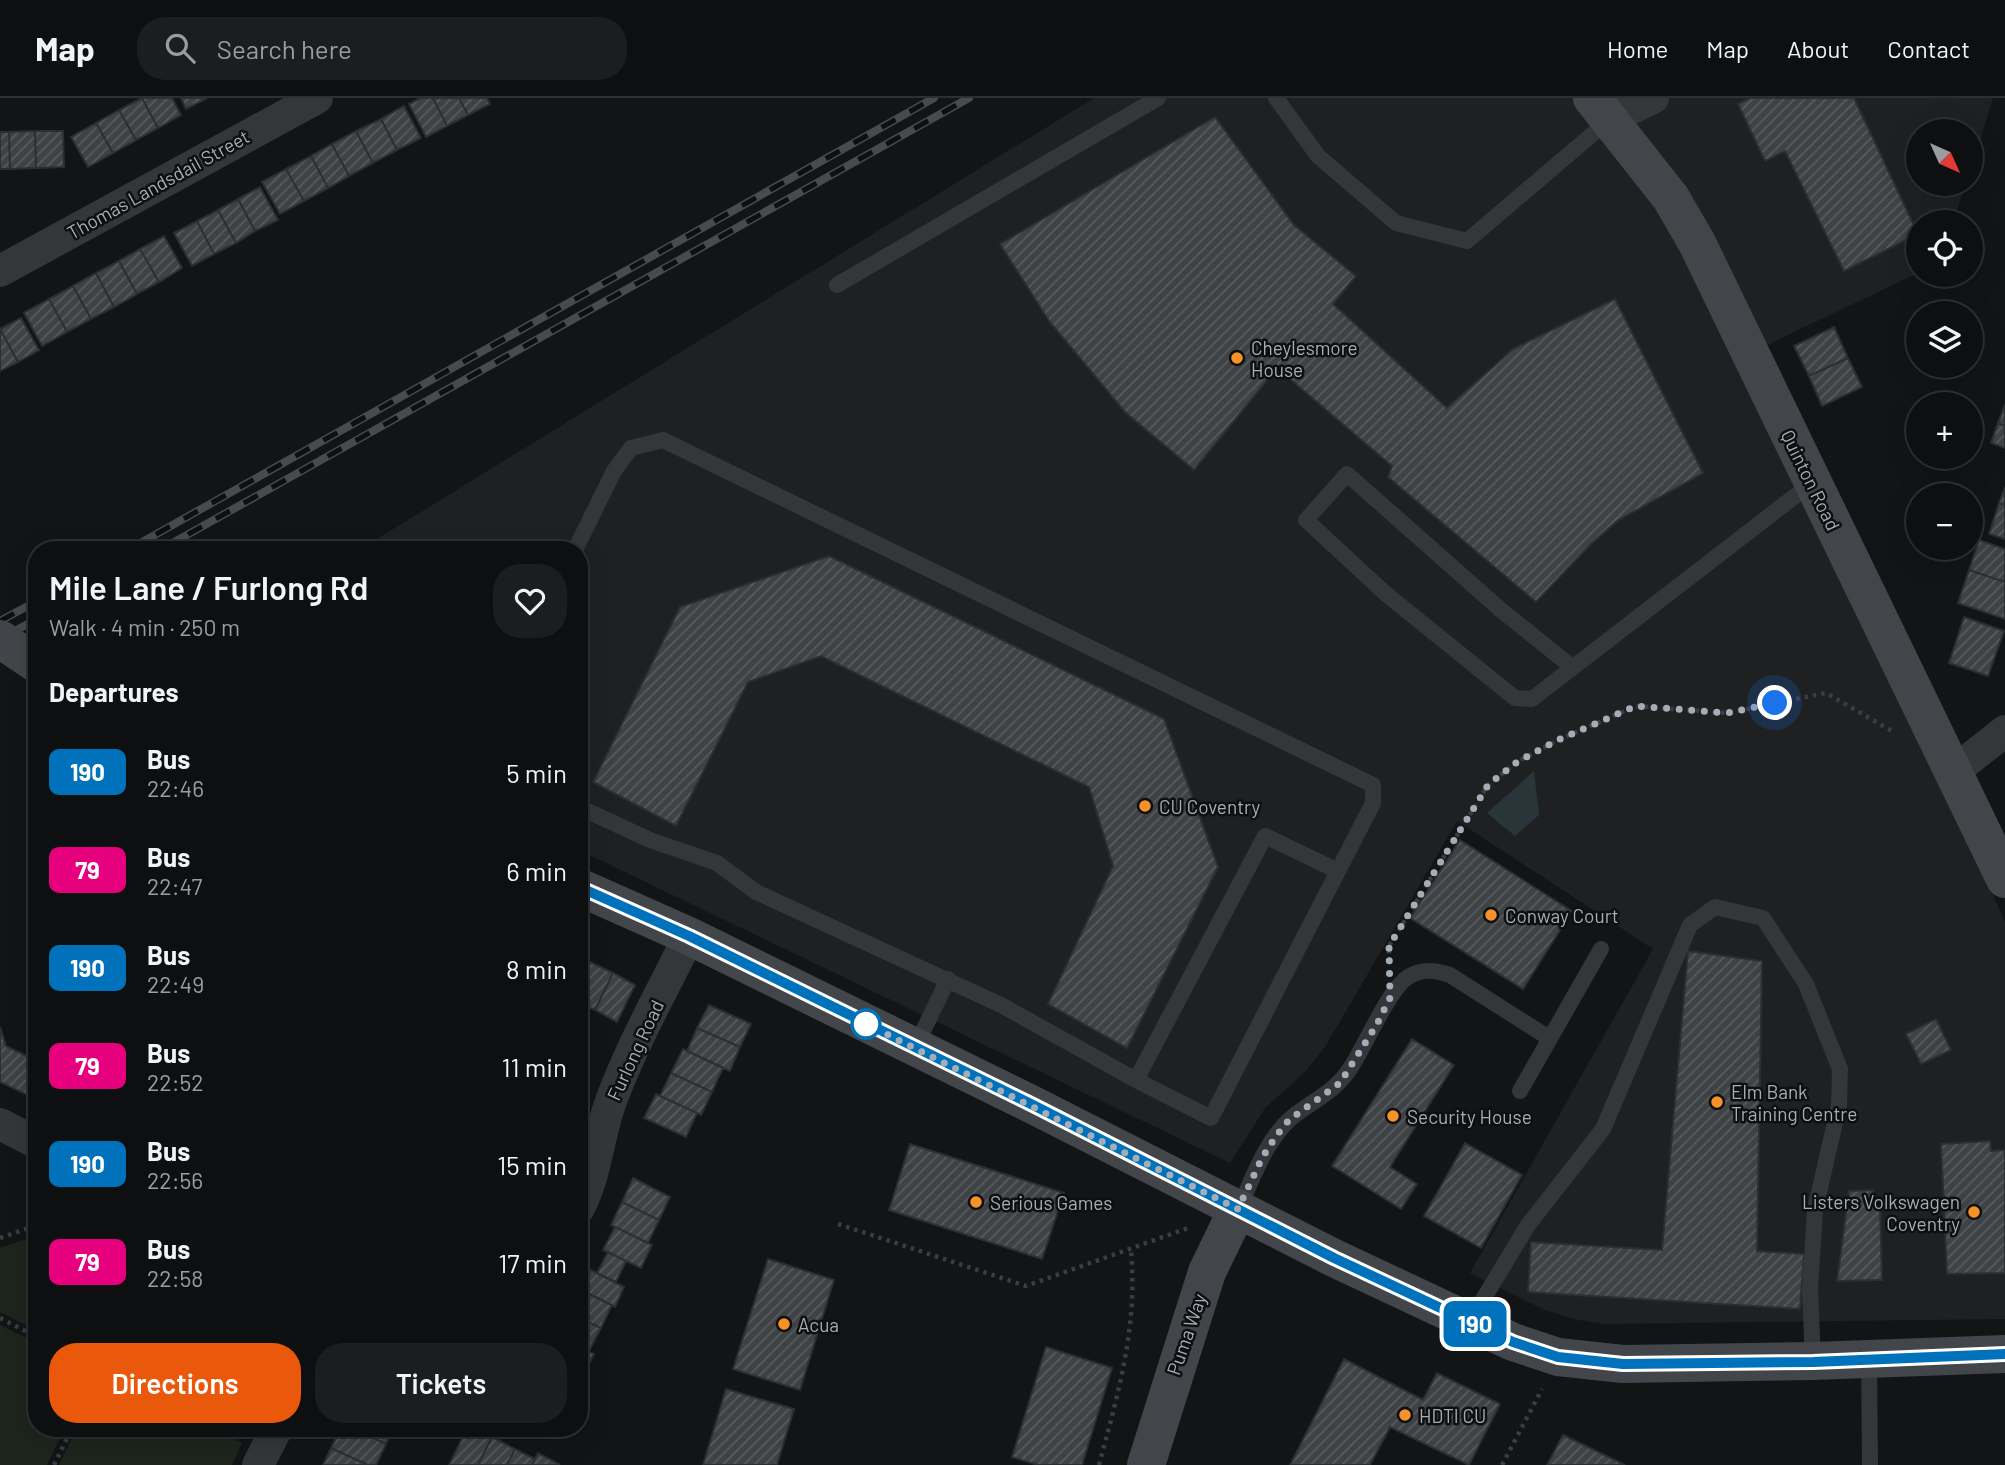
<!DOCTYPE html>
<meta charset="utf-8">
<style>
body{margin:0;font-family:Barlow,sans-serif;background:#1c1d1e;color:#f1f3f6;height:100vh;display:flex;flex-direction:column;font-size:26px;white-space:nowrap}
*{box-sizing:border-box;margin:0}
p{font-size:23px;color:#9b9c9f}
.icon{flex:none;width:38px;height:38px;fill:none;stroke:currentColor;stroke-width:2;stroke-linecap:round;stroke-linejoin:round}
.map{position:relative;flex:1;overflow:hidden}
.panel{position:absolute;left:28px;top:443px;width:560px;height:896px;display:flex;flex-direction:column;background:#0e0f10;border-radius:28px;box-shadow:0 7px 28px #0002,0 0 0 2px #2e2f30}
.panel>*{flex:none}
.badge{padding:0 14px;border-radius:10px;font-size:24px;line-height:46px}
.needle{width:46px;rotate:135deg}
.controls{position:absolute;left:1906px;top:21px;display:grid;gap:14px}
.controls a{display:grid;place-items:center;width:77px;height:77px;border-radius:50%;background:#0e0f10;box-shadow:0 7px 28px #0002,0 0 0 2px #2e2f30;font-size:35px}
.you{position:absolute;width:35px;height:35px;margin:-18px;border:5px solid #fff;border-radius:50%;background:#1a73e8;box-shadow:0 0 0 10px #1a73e833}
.map>.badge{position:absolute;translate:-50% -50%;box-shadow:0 0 0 4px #fff}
h2{padding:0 21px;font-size:26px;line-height:63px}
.round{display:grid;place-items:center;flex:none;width:74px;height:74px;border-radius:28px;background:#1c1d1e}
.head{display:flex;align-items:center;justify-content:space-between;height:119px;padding:0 21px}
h1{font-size:33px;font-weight:600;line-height:52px}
.button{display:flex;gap:14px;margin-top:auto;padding:14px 21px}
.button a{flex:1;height:80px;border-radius:28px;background:#ea580c;color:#fff;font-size:28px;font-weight:600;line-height:80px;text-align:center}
.button a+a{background:#1c1d1e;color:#f1f3f6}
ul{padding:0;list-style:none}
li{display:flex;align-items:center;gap:21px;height:98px;padding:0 21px}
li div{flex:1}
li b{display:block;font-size:26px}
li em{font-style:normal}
li .badge{min-width:77px;font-weight:700;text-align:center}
header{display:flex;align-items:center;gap:42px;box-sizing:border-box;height:98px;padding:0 35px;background:#0e0f10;border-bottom:2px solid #2e2f30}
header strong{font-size:33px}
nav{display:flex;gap:38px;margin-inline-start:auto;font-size:24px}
.search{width:490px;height:63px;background:#1c1d1e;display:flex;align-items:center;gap:18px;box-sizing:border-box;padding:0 24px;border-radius:28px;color:#9b9c9f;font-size:26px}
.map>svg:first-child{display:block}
</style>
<header>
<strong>Map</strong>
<div class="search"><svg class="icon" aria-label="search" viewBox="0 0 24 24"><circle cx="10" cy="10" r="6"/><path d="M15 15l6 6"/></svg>Search here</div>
<nav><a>Home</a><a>Map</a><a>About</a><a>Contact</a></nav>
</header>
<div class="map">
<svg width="2005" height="1367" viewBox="0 0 2005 1367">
<defs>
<pattern id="building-hatch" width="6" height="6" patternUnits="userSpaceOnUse" patternTransform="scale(1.75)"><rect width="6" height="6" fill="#3f4245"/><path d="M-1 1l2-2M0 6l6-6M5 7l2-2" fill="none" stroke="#585b5e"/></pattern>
</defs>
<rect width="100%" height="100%" fill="#131415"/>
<path fill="#1f2022" d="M 1094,0 L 1993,0 L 1971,71 L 1970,33 L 1918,33 L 1918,86 L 1966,86 L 1953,124 L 1918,124 L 1918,175 L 1740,260 L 1942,682 L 2005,824 L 2005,1221 L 1605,1226 L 1578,1222 L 1545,1212 L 1470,1175 L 1653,851 L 1457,723 L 1325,949 L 1305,974 L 1265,1010 L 1230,1065 L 579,752 L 579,452 L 359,452 Z"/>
<path fill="#1d251d" d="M 37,1137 L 37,1233 L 0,1214 L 0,1150 Z
M 0,1227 L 37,1245 L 37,1330 L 65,1330 L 47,1367 L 0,1367 Z
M 77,1330 L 209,1330 L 242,1345 L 232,1367 L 59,1367 Z"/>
<path fill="#293539" d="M 1534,673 L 1539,717 L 1515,738 L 1487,715 Z"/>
<path fill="url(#building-hatch)" stroke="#2d2e31" stroke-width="2" d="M 142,0 L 172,0 L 181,17 L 158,30 Z
M 142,0 L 158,30 L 136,42 L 119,12 Z
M 181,0 L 207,0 L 186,11 Z
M 421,0 L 433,0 L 447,28 L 426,39 L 409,6 Z
M 433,0 L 459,0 L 468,17 L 447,28 Z
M 459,0 L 487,0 L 490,6 L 468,17 Z
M 1750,0 L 1854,0 L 1918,136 L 1844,173 L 1785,53 L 1765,63 L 1738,6 Z
M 404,8 L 421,40 L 397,52 L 381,21 Z
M 119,12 L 136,42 L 113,55 L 96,25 Z
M 1215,19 L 1294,127 L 1356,178 L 1333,206 L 1447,310 L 1513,251 L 1615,201 L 1703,375 L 1617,423 L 1591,446 L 1536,504 L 1388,379 L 1392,368 L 1277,270 L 1194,372 L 1125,314 L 1049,223 L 1000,146 Z
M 381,21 L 397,52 L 373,65 L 356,33 Z
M 96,25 L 113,55 L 88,69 L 71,39 Z
M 35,33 L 63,33 L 64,69 L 36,70 Z
M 35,33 L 36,70 L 10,71 L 9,34 Z
M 356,33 L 373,65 L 349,78 L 332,46 Z
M 0,34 L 9,34 L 10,71 L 0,71 Z
M 332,46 L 349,78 L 328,90 L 311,58 Z
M 311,58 L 328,90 L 304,103 L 286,71 Z
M 286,71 L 304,103 L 280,116 L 262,84 Z
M 260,89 L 278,122 L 255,133 L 238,101 Z
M 238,101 L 255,133 L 236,145 L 218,112 Z
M 218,112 L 236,145 L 214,156 L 197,123 Z
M 197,123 L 214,156 L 192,168 L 174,135 Z
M 164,138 L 182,170 L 159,184 L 140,151 Z
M 140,151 L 159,184 L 137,196 L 119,163 Z
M 119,163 L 137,196 L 114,209 L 96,175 Z
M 96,175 L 114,209 L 91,221 L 73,188 Z
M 73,188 L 91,221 L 67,234 L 49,201 Z
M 49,201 L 67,234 L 42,248 L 24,215 Z
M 21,220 L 39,252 L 18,264 L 0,231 Z
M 1834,229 L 1848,260 L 1809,278 L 1794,248 Z
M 0,231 L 18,264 L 0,273 Z
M 1848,260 L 1862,289 L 1822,308 L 1809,278 Z
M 2005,306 L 2005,328 L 1998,325 Z
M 1998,325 L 2005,328 L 2005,350 L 1991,345 Z
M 2005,389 L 2005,407 L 1999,405 Z
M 1999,405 L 2005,407 L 2005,441 L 1989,436 Z
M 1979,442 L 2005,451 L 2005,484 L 1969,472 Z
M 829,458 L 1164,621 L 1218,769 L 1127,950 L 1048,906 L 1113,768 L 1089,689 L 821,558 L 748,584 L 676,728 L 593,684 L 680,509 Z
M 1969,472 L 2005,484 L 2005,521 L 1958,505 Z
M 1964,519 L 2004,533 L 1988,578 L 1949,565 Z
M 1460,742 L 1572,813 L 1523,891 L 1410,820 Z
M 1688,853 L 1762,863 L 1757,1153 L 1804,1156 L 1800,1211 L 1528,1194 L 1531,1144 L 1662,1152 Z
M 579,858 L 590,864 L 579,885 Z
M 590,864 L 613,875 L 595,912 L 579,905 L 579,885 Z
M 613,875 L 635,887 L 617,924 L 595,912 Z
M 709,907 L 751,926 L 740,949 L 697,930 Z
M 1936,921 L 1951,952 L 1921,966 L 1906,936 Z
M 0,929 L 6,948 L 37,963 L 36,1001 L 0,984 Z
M 697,930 L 740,949 L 730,973 L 687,953 Z
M 1412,941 L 1454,967 L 1390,1069 L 1417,1086 L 1401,1111 L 1332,1068 Z
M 683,951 L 723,970 L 712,994 L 671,975 Z
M 671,975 L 712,994 L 701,1017 L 660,998 Z
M 656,996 L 697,1015 L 686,1039 L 644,1020 Z
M 1990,1043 L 1991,1053 L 2005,1052 L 2005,1175 L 1947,1176 L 1941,1046 Z
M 1465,1045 L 1522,1077 L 1481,1150 L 1424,1118 Z
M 910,1046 L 1064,1095 L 1042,1161 L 889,1112 Z
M 633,1080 L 670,1099 L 659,1122 L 622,1104 Z
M 1873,1092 L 1873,1107 L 1880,1107 L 1882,1182 L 1837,1183 L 1849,1093 Z
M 622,1104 L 659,1122 L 648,1145 L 611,1127 Z
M 615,1129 L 652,1147 L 641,1170 L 603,1152 Z
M 608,1154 L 626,1163 L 616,1184 L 597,1175 Z
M 768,1161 L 834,1182 L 800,1292 L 733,1271 Z
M 591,1172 L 624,1189 L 615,1209 L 581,1192 Z
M 579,1191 L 612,1207 L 601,1230 L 579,1220 Z
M 579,1220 L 601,1230 L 589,1253 L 579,1249 Z
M 579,1249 L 594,1256 L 583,1279 L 579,1277 Z
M 1046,1249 L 1112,1270 L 1082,1367 L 1038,1367 L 1012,1359 Z
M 1344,1261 L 1423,1302 L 1437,1275 L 1500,1306 L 1469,1367 L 1390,1329 L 1370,1367 L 1290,1367 Z
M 726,1291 L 794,1311 L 777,1367 L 703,1367 Z
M 341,1330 L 353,1330 L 386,1346 L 376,1367 L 368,1367 L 331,1350 Z
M 353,1330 L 393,1330 L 386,1346 Z
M 467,1330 L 492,1339 L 478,1367 L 449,1367 Z
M 1563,1337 L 1625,1367 L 1547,1367 Z
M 492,1339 L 515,1351 L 507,1367 L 478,1367 Z
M 331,1350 L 368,1367 L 323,1367 Z
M 515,1351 L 535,1361 L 532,1367 L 507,1367 Z
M 538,1355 L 560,1367 L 532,1367 Z"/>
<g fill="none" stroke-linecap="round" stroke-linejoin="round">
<path stroke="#3a3d41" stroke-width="4.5" stroke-dasharray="3.5 5" stroke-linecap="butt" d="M 1389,864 L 1389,848 L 1488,687 L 1517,664 L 1558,642 L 1636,608 L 1727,615 L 1826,595 L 1892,633
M 838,1126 L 1026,1188 L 1188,1130
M 0,1140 L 37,1127
M 0,1220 L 37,1239
M 223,1330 L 237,1337
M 54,1367 L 72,1330
M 1099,1367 C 1118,1296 1138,1228 1131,1153
M 1502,1367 L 1542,1291"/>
<path stroke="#34363a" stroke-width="16" d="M 1276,0 L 1318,58 L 1396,125 L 1467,143 L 1609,22
M 837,187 L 1158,0
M 575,452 L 614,373 L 631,350 L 663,342 L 1373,687 L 1373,705 L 1211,1020 L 1136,982 L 1265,738 L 1338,773
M 1572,569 L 1501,512 L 1347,376 L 1306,422 L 1386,496 L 1500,588 L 1515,600 L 1532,601 L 1812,385
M 579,709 L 650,742 L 717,765 L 756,794 L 1001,907 L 1136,982
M 915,950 L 948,881
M 1520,993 L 1601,851
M 1239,1110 C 1253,1080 1265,1044 1290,1021 C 1311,1003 1335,995 1351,969 C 1365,948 1389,891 1408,879 C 1422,870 1436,872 1450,877 L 1549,940
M 1470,1223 L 1528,1127 L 1603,1031 L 1690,827 L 1715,809 L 1763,820 L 1806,886 L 1840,971 L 1839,1007 L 1815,1112 L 1810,1191 L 1813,1263
M 1869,1261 L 1870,1367"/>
<path stroke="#34363a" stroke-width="32" d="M 1611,20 L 1653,0
M 0,173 L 317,0
M 1953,674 L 2005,633
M 0,1026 L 37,1045
M 579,1110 C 597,1075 598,1038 611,1003 C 632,946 663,892 689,838
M 258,1367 L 277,1330"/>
<path stroke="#42454a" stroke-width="38" d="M 1592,0 L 1671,100 L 1697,145 L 2005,781
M 579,789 L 689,838 L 1033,1007 L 1334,1160 L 1513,1244 L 1558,1259 L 1623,1266 L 1813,1263 L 2005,1256
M 1146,1367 L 1207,1174 L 1238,1110"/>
<defs>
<path id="rail" d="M 128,452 L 934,0
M 160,452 L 969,0
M 0,523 L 37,503
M 0,541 L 37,521"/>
</defs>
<use href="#rail" stroke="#474a4f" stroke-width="8"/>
<use href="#rail" stroke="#0e0f10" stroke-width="5" stroke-dasharray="16" stroke-linecap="butt"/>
<path stroke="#42454a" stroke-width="38" d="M 0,541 L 37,566"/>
</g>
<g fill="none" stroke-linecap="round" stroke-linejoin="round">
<defs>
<path id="line" d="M 579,789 L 689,838 L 1033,1007 L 1334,1160 L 1513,1244 L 1558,1259 L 1623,1266 L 1813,1264 L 2005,1256"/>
</defs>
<use href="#line" stroke="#fff" stroke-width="16"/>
<use href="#line" stroke="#0072bc" stroke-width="10"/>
<path stroke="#a5adb6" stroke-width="7" stroke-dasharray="0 12.6" d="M 866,926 L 860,923 L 1238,1111 L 1262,1060 L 1276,1038 L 1289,1022 L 1340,985 L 1377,926 L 1390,900 L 1389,848 L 1488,687 L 1517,664 L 1558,642 L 1636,608 L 1727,615 L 1775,605"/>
</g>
<g fill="#f7922a" stroke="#0e0f10" stroke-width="2.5">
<circle cx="1237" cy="260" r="7"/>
<circle cx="1145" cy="708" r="7"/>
<circle cx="1491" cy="817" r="7"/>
<circle cx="1717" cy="1004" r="7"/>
<circle cx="1393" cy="1018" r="7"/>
<circle cx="976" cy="1104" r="7"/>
<circle cx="1974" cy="1114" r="7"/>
<circle cx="784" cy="1226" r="7"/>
<circle cx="1405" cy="1317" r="7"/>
</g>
<circle fill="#fff" stroke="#0072bc" stroke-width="3.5" cx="866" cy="926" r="14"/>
<g text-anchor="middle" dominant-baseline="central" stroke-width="5" stroke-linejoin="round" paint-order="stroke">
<g font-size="19" fill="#a5adb6" stroke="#0e0f10">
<text transform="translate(158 86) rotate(-29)">Thomas Landsdail Street</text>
<text transform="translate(1811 382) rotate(64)">Quinton Road</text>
<text transform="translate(635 952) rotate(-65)">Furlong Road</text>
<text transform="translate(1186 1236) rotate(-71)">Puma Way</text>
</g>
<g font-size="19" fill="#a5adb6" stroke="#0e0f10" text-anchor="start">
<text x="1251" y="249">Cheylesmore<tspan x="1251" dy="22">House</tspan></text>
<text x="1159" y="708">CU Coventry</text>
<text x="1505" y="817">Conway Court</text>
<text x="1731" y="993">Elm Bank<tspan x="1731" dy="22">Training Centre</tspan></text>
<text x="1407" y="1018">Security House</text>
<text x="1960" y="1103" text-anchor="end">Listers Volkswagen<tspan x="1960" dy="22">Coventry</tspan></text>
<text x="990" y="1104">Serious Games</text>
<text x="798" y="1226">Acua</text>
<text x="1419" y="1317">HDTI CU</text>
</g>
</g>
</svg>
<div class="controls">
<a><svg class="needle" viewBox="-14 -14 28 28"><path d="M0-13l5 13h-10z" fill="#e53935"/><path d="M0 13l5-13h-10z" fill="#9b9c9f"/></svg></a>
<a><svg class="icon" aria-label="locate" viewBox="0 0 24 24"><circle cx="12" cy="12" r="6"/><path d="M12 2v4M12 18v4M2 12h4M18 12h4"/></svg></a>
<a><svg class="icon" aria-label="layers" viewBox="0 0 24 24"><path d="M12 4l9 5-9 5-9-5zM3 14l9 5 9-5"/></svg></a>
<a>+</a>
<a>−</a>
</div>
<div class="you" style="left:1775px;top:605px"></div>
<b class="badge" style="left:1475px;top:1226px;background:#0072bc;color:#fff">190</b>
<section class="panel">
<div class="head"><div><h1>Mile Lane / Furlong Rd</h1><p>Walk · 4 min · 250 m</p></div><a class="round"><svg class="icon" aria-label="heart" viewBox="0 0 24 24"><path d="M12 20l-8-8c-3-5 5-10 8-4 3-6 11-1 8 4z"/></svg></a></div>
<h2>Departures</h2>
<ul>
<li><span class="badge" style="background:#0072bc;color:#fff">190</span><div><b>Bus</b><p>22:46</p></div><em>5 min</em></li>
<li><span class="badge" style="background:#e6007e;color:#fff">79</span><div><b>Bus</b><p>22:47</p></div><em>6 min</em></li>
<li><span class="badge" style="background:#0072bc;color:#fff">190</span><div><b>Bus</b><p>22:49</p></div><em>8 min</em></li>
<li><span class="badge" style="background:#e6007e;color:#fff">79</span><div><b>Bus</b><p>22:52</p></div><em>11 min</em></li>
<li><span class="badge" style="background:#0072bc;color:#fff">190</span><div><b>Bus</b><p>22:56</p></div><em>15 min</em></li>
<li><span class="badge" style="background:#e6007e;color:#fff">79</span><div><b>Bus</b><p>22:58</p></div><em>17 min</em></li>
</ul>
<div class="button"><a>Directions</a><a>Tickets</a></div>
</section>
</div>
